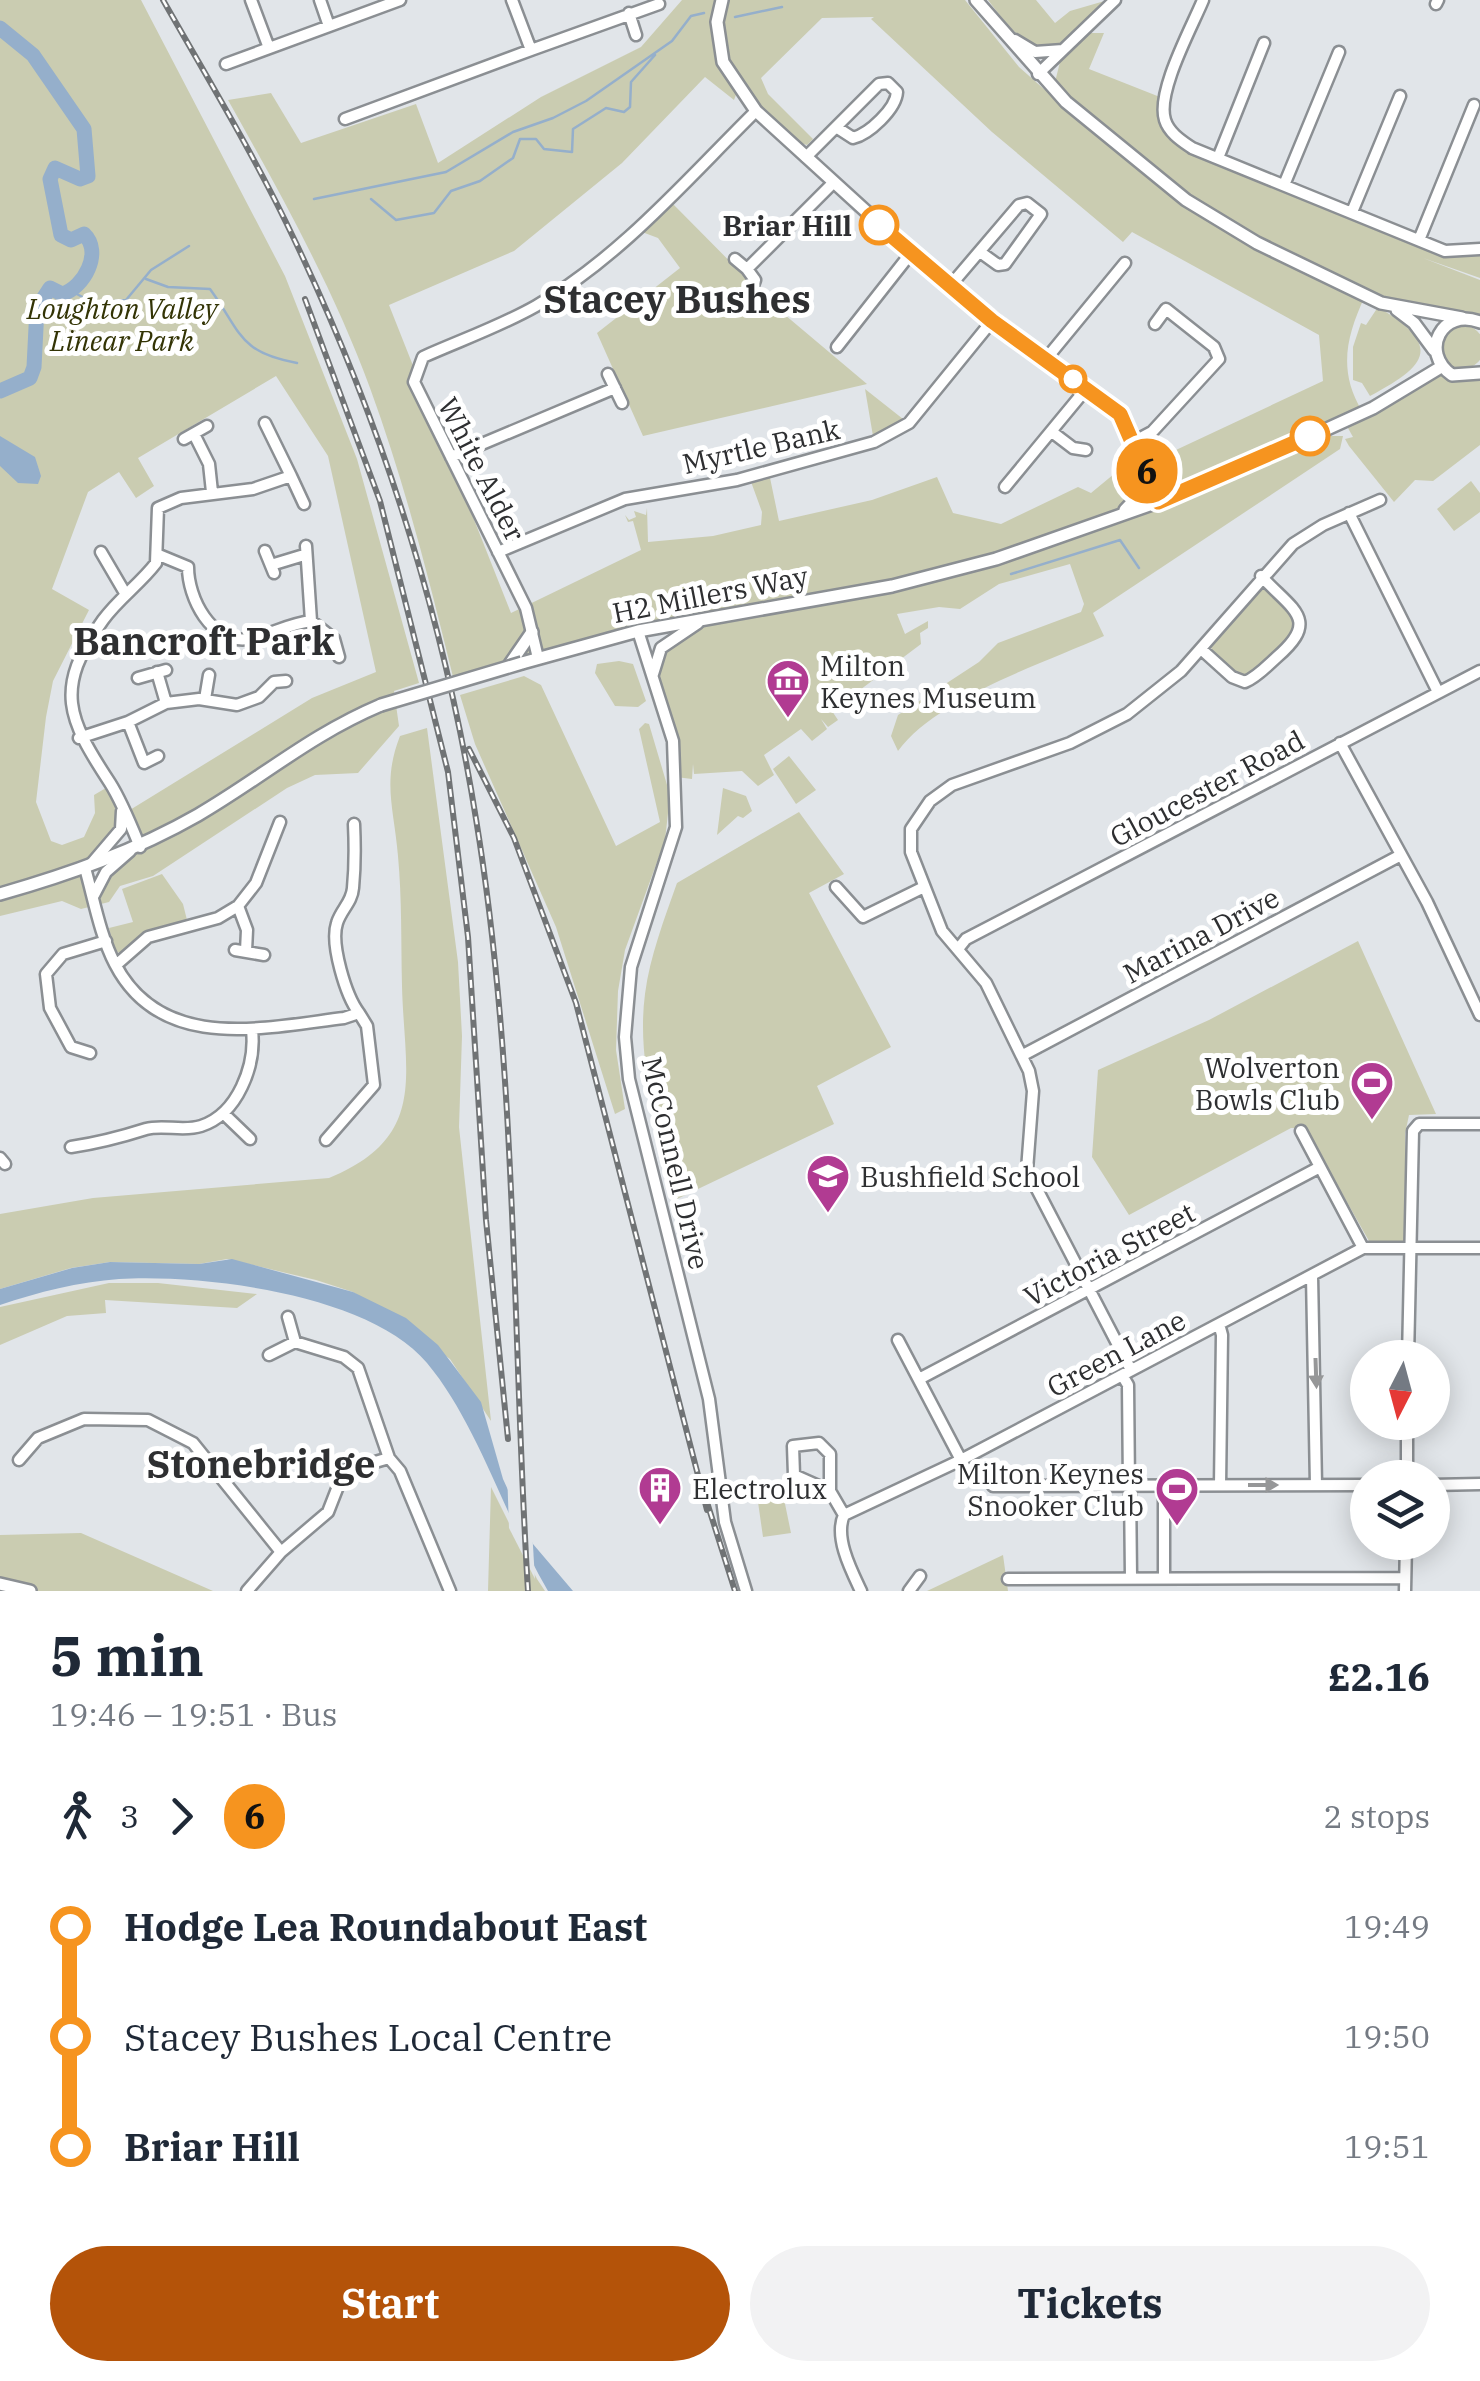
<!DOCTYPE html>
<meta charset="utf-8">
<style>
body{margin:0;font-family:"IBM Plex Serif",serif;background:#f2f2f3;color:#1f2937;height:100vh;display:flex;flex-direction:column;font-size:38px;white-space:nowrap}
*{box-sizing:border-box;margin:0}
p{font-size:32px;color:#747a83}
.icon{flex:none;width:55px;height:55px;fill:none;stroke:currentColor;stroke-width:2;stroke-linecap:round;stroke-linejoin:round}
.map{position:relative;height:1591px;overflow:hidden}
.sheet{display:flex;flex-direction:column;background:#fff;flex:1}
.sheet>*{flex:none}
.badge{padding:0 20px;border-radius:32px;font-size:35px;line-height:65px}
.needle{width:65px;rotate:186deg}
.tools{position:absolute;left:1350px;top:1340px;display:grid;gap:20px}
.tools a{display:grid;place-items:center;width:100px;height:100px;border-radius:50%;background:#fff;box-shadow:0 5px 25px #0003;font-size:50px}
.map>.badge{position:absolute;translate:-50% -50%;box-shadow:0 0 0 5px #fff}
.legs{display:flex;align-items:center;gap:15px;height:110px;padding:0 50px;font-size:32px}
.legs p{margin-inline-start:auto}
.head{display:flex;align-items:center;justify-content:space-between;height:170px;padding:0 50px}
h1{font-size:55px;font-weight:800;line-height:75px}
.button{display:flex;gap:20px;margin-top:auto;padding:20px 50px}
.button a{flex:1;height:115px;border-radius:60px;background:#b45309;color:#fff;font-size:40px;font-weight:800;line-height:115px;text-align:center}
.button a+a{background:#f2f2f3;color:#1f2937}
ul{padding:0 50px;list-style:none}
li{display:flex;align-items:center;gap:35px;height:110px;font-size:38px}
li i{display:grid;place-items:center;width:15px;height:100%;margin:0 12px;background:currentColor}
li i::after{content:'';width:25px;height:25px;margin:-12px;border:8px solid;border-radius:50%;background:#fff}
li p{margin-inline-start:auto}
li:first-child i{background:linear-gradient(#0000 50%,currentColor 0)}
li:last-child i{background:linear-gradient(currentColor 50%,#0000 0)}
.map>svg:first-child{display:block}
</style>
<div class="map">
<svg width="1480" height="1591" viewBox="0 0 1480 1591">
<rect width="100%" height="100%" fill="#e1e5e9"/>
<path fill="#caccb1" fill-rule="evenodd" d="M 0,0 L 141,0 L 285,276 L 357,459 L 419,683 L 394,691 L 399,726 L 358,773 L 315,775 L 287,788 L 153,876 L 120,886 L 109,902 L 81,909 L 62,901 L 0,916 L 0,897 L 22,884 L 0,886 ZM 276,376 L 328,456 L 376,672 L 312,698 L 125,813 L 140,846 L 99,881 L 93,894 L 85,869 L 121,829 L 122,806 L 111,785 L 94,795 L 95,813 L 84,837 L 62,845 L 51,841 L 36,802 L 46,717 L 53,681 L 89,610 L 52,589 L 88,492 L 119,472 L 136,498 L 154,486 L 138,458 Z
M 682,0 L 965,0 L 1019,67 L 1045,90 L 1055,82 L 1060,62 L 1088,33 L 1104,33 L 1089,69 L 1165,99 L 1164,119 L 1175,136 L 1444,251 L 1480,249 L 1480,278 L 1423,258 L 1480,280 L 1480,314 L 1365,296 C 1346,337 1338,371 1362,411 L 1441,367 L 1448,373 L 1480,373 L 1480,445 L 1433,481 L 1415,480 L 1394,502 L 1349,446 L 1345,439 L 1353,437 L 1344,421 L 1313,436 L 1343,436 L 1340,449 L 1093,613 L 1104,636 C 1045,663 936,698 898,751 L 891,736 L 898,715 L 979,662 L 998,643 L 1081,612 L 1084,604 L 1070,564 L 999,584 L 960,609 L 939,607 L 897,614 L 905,634 L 928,621 L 928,628 L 920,633 L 921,644 L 832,711 L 838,720 L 828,727 L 821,719 L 827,729 L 812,741 L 801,729 L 764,755 L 774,775 L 758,786 L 742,771 L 694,774 L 693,764 L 692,779 L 676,777 L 673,741 L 653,680 L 661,648 L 703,620 L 454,681 C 430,582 405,484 370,388 C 333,287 280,193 228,100 L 271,93 L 301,143 L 416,104 L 438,163 L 541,97 L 641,47 ZM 874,17 L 871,19 L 992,132 L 1123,242 L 1132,232 L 1319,335 L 1323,381 L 1146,464 L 1135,441 L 1114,474 L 1091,493 L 1078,487 L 1001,524 L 953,513 L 937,477 L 872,500 L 779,521 L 769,473 L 750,479 L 762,512 L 761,525 L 713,536 L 648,542 L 647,508 L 646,515 L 634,511 L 636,517 L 629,520 L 625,515 L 628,522 L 633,521 L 641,550 L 511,613 L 389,305 L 514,251 L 622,163 L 705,77 L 734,100 L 740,84 L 794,141 L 807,145 L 813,139 L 768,94 L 761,78 L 822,18 Z
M 988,0 L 1036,0 L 1055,23 L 1070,11 L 1108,0 C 1051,55 1042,72 988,0 Z
M 672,203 L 772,304 L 867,384 L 643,436 L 597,333 L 680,268 L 658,238 L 642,232 Z
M 1378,307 C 1443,346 1428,365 1370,396 L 1362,383 L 1353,380 L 1353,347 L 1361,323 L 1366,325 Z
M1440 347a22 22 0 1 1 44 0a22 22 0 1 1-44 0Z
M 865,389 L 903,419 L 873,436 Z
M 1471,481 L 1480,493 L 1480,512 L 1454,531 L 1437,509 Z
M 1261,582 L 1298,622 L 1297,632 L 1244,677 L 1235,675 L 1210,647 Z
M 619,661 L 633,664 L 646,701 L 638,707 L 615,706 L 595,673 L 597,664 Z
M 524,676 L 541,685 L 616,846 L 660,822 L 639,729 L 645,723 L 649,724 L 670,795 L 665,840 L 625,950 L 618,991 L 616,1050 L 625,1109 L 615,1114 L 556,927 L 475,744 L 460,695 Z
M 427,728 L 458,962 L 462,1036 L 459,1127 L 491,1421 L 450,1359 L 353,1292 L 316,1280 L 227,1259 L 199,1264 L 110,1262 L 71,1268 L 0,1289 L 0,1214 L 93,1198 L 329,1178 C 429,1137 404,1074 402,986 C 401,943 402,899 398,856 C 394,808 382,782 400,736 Z
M 789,756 L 816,790 L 796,804 L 773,769 Z
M 723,788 L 746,796 L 752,811 L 743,818 L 738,816 L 717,835 Z
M 799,812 L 844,874 L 809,893 L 891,1047 L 817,1086 L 834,1124 L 677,1199 C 659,1135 636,1062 645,994 C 650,956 664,920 677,883 Z
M 162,874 L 183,904 L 187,920 L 145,931 L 122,953 L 115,952 L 109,928 L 133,922 L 122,889 Z
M 1358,941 L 1436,1114 L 1409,1115 L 1405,1134 L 1406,1241 L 1369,1241 L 1305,1128 L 1291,1128 L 1129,1215 L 1092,1157 L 1098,1070 L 1209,1020 Z
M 109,1283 L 158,1283 L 257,1294 L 237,1308 L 105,1300 L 106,1313 L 67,1316 L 0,1345 L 0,1307 Z
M 491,1487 L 537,1579 L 545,1591 L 488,1591 Z
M 784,1499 L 791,1533 L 763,1537 L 758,1502 Z
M 81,1533 L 213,1591 L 0,1591 L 0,1535 Z
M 1003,1555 L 1008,1591 L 927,1591 Z"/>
<path fill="#95afcb" d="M 0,436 L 35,457 L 41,476 L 38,484 L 18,483 L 0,466 Z
M 232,1259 L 353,1292 L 406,1318 L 438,1345 L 481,1402 L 503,1479 L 533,1544 L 573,1591 L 548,1591 C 506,1520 478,1424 427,1363 C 370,1294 203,1274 119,1279 C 79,1282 38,1292 0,1305 L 0,1289 L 72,1268 L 110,1262 L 199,1264 Z"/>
<path fill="#e1e5e9" d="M 507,1470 L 532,1530 L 535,1579 L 509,1528 Z"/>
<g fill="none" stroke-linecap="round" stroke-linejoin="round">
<path stroke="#95afcb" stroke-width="2.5" d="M 735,17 L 782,7
M 314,199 L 446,172 L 513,132 L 553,118 L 586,101 L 672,41 L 691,16 L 704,13
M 371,199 L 396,220 L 434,213 L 451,191 L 480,181 L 513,158 L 520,139 L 536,139 L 544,149 L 572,152 L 573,129 L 606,108 L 624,112 L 630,107 L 631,82 L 655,55
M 146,279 L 168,287 L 210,289 C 242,333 238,352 297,363
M 71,291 L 94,303 L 126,300 L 151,270 L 189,246
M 1011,574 L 1120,540 L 1139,568"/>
<path stroke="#95afcb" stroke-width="15" d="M 0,28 L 33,55 L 84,129 L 88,176 L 80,179 L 55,168 L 50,179 L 61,235 L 71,240 L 84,234 C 103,252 84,288 62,294 L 50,288 L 37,308 L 34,367 L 30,378 L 0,391"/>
<defs>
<path id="minor" d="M 251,0 L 269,48
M 320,0 L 329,26
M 512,0 L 531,50 L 659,4
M 1203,0 C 1192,27 1156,92 1165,120 C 1169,133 1182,141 1192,148 L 1445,251 L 1480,249
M 1436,4 L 1438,0
M 629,13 L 636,35
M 1015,40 L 1035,52 L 1063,50
M 226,64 L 400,0
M 1038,74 L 1115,0
M 345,119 L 531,50
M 806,157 L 879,84 L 888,83 L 897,92 C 896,109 869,134 853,138 L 836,127
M 1218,158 L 1264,43
M 1284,185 L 1339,52
M 1352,212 L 1400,96
M 1419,240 L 1474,105
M 735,259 L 747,269
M 950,286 L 1019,205 L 1027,203 L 1041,214 L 1005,264 L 998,265 L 980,252
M 752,288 L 755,280 L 747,269 L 833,183
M 837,347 L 911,253
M 1046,359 L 1125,263
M 608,374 L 622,403
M 1052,432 L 1073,448 L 1086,450
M 194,434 L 209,464 L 212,492
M 184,439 L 207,426
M 1135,441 L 1152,432 L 1219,359 L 1214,347 L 1166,309 L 1155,324
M 451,457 L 615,388
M 291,476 L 304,504
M 1005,487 L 1086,389
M 1349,513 L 1438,692
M 306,546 L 311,621
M 265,551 L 274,573
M 101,552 L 125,593
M 498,552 L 625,499 L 737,480 L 874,442 L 909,423 L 992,321
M 159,555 L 188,567 C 188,598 211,644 248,639 C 270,635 288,624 311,621 L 334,639 L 339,657
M 271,565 L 304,555
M 638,631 L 673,741 L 676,827 L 631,967 L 625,1037 L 629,1079 L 709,1399 L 725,1522 L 746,1591
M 1201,649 L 1232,677 L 1245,682 C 1257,677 1267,666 1277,657 C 1321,619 1292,610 1261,576
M 538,658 L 526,608 L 414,382 L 423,357 C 461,340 501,326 536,306 C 622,256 687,179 756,111
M 157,672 L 166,703
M 653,674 L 661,648 L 698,623
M 138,678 L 166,670
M 205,699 L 209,675
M 128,722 L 144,763 L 158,756
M 79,738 L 128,722 L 166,703 L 199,699 L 237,705 L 259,697 L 274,682 L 286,681
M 1340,743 L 1427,902 L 1480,1015
M 354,824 C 355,845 355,867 353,888 C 352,902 341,910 337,923 C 330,944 346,996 359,1013
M 140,847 C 131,825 122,802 110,783 C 68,719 53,689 103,620 C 119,598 140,584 156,563 L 158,508 L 181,498 L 253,489 L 291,476 L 265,423
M 92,863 L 121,829 L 122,811
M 85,868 C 94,900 100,935 115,964 C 161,1053 263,1028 344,1018 L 359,1013 L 367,1026 L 374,1085 L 326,1140
M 836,887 L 863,917 L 924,887
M 94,895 L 106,872 L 130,851
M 238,906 L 247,930 L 246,951
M 958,949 L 966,939 L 1480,671
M 235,950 L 264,955
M 116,965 L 148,937 L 218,918 L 238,906 L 256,883 L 280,822
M 90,1053 L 71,1047 L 50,1008 L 46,974 L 63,954 L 106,941
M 1023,1055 L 1401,855
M 223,1113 L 250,1139
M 1301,1131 L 1363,1248
M 71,1147 C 98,1143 121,1137 146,1129 C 163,1124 183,1132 201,1126 C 238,1114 256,1065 252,1030
M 0,1158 L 5,1164
M 1312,1276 L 1316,1485
M 288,1317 L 295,1342
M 1219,1324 L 1222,1335 L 1220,1485
M 898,1340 L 961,1460
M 269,1355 L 295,1342 L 344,1357 L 358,1368 L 389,1458
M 1408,1358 L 1413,1131 L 1419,1124 L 1480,1124
M 1131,1370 L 1027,1170 L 1033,1091 L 1029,1071 L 986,983 L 942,931 L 911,852 L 911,829 L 930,801 L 952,785 L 1070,743 L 1127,714 L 1181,671 L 1293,544 L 1323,525 L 1380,500
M 1122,1375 L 1128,1385 L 1129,1486
M 919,1379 L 1320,1167
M 19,1460 L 38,1438 L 84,1419 L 148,1420 L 193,1443 L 281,1552
M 1407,1478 L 1407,1422
M 1432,1485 L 1480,1484
M 993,1486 L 1368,1485
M 1130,1486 L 1131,1577
M 830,1491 L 794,1475 L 793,1446 L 819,1443 L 830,1454 L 830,1491 L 844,1515 C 834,1537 851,1570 861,1591
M 844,1515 L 961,1460 L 1363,1248 L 1480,1248
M 1164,1577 L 1164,1486
M 1008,1579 L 1405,1578
M 247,1591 L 281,1552 L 328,1512 L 344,1471 L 389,1458 L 400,1471 L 450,1591
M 909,1591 L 920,1576
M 1405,1591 L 1406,1542"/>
<path id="tertiary" d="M 722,0 L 717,22 L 723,62 L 756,111 L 937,276 L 1120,414 L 1158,502
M 976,0 L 1066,102 L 1186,200 L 1257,243 L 1381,303 L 1462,318
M 1397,310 L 1414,323 L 1434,350
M 1480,322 C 1442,307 1419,352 1452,375 L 1480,373
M 1125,510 L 1142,492 L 1147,472
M 522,663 L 638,631 L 892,586 L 996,559 L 1158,502 L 1270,455 L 1373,408 L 1441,367
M 510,664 L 532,632
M 0,894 C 70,874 135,851 198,815 C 263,777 310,735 381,705
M 0,1584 L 30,1591"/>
</defs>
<use href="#minor" stroke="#8b8f93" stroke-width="15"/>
<use href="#tertiary" stroke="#8b8f93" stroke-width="16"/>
<use href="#minor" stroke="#fff" stroke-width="10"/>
<use href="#tertiary" stroke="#fff" stroke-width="11"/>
<defs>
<path id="rail" d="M 163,0 C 208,79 256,158 295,241 C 382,424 444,619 476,819 C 518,1074 512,1334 528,1591
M 305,299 L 380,501 L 448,772 L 468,937 L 486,1220 L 508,1439
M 469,749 L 514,838 L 576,1003 L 707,1510
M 705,1496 L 735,1591"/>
</defs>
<use href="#rail" stroke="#707375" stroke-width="6"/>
<use href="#rail" stroke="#fff" stroke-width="2.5" stroke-dasharray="8" stroke-linecap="butt"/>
<defs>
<path id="tertiary-bridge" d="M 381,705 L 522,663"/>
</defs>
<use href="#tertiary-bridge" stroke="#8b8f93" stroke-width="16" stroke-linecap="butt"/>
<use href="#tertiary-bridge" stroke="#fff" stroke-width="11"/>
</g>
<defs><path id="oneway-solid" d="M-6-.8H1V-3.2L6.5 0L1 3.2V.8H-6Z" transform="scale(2.5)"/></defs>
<g fill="#969798">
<use href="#oneway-solid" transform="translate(1316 1373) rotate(88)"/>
<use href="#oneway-solid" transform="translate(1263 1485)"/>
</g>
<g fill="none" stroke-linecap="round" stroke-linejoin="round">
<defs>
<path id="line-1" d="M 879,225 L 992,321 L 1120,414 L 1158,502 L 1310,436"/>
</defs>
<use href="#line-1" stroke="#fff" stroke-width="22"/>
<use href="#line-1" stroke="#f6941f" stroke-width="15"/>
</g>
<defs>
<symbol id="museum-pin" viewBox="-11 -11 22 30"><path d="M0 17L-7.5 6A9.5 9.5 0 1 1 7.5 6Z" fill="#b13b92" stroke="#fff"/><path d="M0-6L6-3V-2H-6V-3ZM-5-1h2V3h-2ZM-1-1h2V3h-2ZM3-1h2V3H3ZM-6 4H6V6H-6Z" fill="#fff"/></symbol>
<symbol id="stadium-pin" viewBox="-11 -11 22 30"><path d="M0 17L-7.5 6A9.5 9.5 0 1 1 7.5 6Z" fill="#b13b92" stroke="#fff"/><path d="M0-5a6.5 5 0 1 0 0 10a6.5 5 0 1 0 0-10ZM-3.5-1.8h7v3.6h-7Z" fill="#fff"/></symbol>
<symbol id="school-pin" viewBox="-11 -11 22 30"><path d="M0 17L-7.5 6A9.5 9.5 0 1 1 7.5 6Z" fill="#b13b92" stroke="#fff"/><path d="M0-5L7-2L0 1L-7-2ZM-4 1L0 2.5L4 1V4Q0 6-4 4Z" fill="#fff"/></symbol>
<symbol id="building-pin" viewBox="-11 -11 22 30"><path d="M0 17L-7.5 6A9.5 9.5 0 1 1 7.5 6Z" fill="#b13b92" stroke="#fff"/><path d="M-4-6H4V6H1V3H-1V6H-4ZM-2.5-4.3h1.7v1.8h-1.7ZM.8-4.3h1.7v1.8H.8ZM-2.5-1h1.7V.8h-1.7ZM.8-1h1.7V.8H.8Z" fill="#fff"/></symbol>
</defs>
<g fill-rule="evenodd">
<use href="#museum-pin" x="763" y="656" width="50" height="68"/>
<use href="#stadium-pin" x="1347" y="1058" width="50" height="68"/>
<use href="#school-pin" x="803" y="1151" width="50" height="68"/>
<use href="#building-pin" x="635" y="1463" width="50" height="68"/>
<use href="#stadium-pin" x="1152" y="1464" width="50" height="68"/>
</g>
<g fill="#fff" stroke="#f6941f" stroke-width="5">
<circle cx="879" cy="225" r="18"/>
<circle cx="1073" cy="379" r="12"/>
<circle cx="1310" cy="436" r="18"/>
</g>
<g text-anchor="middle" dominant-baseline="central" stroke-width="10" stroke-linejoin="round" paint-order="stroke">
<g font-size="28" font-weight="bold" fill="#2e2f31" stroke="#fff" text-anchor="end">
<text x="852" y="225">Briar Hill</text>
</g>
<g font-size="28" font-style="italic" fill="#333405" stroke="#fff">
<text x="122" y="308">Loughton Valley<tspan x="122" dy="32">Linear Park</tspan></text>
</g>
<g font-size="28" fill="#2e2f31" stroke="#fff">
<text transform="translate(761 446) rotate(-13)">Myrtle Bank</text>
<text transform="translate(482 469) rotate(63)">White Alder</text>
<text transform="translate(710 594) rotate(-11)">H2 Millers Way</text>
<text transform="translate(1207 788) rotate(-28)">Gloucester Road</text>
<text transform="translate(1201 935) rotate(-28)">Marina Drive</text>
<text transform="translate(676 1163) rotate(77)">McConnell Drive</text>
<text transform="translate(1109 1254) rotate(-28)">Victoria Street</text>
<text transform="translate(1116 1353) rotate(-28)">Green Lane</text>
</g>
<g font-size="28" fill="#2e2f31" stroke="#fff" text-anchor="start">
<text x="820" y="665">Milton<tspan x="820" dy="32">Keynes Museum</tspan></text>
<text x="1340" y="1067" text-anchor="end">Wolverton<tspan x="1340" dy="32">Bowls Club</tspan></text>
<text x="860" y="1176">Bushfield School</text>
<text x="1144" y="1473" text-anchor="end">Milton Keynes<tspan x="1144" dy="32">Snooker Club</tspan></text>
<text x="692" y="1488">Electrolux</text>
</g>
<g font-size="38" font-weight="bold" fill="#2e2f31" stroke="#fff">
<text x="677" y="298">Stacey Bushes</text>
<text x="204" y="640">Bancroft Park</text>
<text x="261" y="1463">Stonebridge</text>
</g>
</g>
</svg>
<div class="tools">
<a><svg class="needle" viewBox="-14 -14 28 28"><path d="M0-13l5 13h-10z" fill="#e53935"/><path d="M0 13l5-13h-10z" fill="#747a83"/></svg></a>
<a><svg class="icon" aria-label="layers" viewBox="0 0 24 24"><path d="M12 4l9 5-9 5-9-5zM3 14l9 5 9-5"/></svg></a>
</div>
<b class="badge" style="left:1147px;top:471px;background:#f6941f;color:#111">6</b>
</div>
<section class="sheet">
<div class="head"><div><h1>5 min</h1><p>19:46 – 19:51 · Bus</p></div><b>£2.16</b></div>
<div class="legs"><svg class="icon" aria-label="walk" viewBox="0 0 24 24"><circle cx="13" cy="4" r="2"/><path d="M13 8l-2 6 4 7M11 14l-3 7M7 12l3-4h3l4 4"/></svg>3<svg class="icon" aria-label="forward" viewBox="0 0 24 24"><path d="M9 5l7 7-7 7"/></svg><b class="badge" style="background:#f6941f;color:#111">6</b><p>2 stops</p></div>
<ul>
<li><i style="color:#f6941f"></i><b>Hodge Lea Roundabout East</b><p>19:49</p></li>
<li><i style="color:#f6941f"></i><span>Stacey Bushes Local Centre</span><p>19:50</p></li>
<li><i style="color:#f6941f"></i><b>Briar Hill</b><p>19:51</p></li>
</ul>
<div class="button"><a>Start</a><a>Tickets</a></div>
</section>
